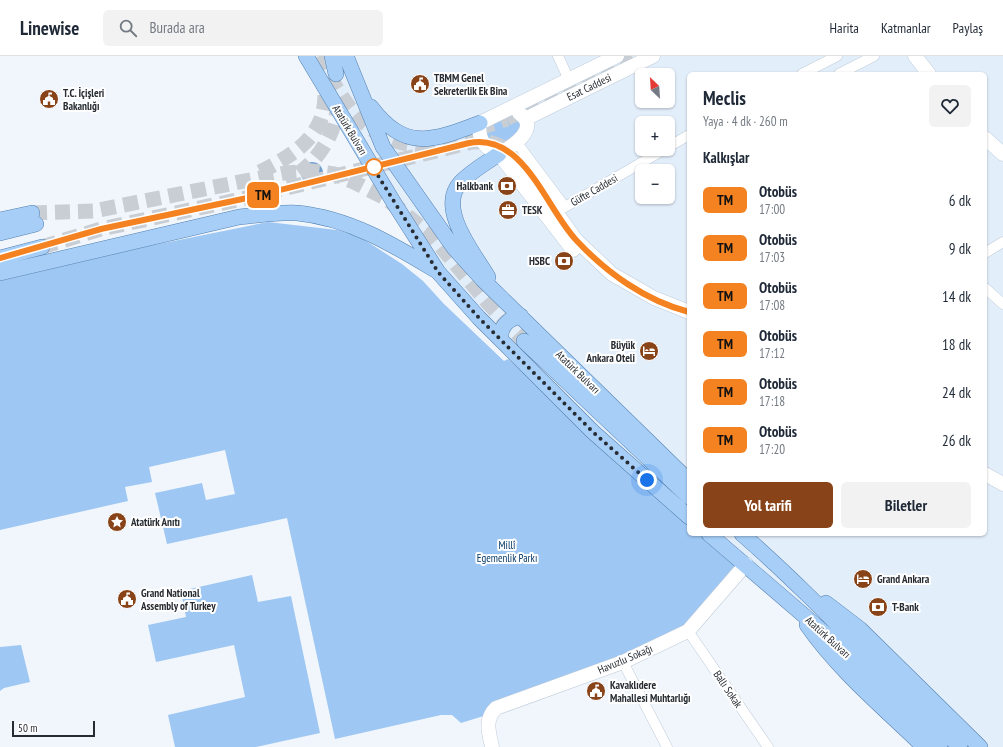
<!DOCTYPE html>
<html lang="tr">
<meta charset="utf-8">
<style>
body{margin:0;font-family:"PT Sans Narrow",sans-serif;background:#f2f2f3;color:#1f2937;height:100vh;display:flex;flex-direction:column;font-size:15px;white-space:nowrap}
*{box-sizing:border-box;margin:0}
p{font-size:13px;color:#747a83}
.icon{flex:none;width:22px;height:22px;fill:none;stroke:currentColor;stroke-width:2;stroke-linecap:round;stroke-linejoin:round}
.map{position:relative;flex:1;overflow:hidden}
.drawer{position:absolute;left:687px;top:16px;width:300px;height:464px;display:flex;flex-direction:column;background:#fff;border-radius:6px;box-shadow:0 1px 3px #0004}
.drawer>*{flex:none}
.badge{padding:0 8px;border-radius:6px;font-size:14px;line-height:26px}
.needle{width:26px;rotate:335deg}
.buttons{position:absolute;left:635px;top:12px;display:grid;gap:8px}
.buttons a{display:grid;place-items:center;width:40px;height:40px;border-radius:6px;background:#fff;box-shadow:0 1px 3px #0004;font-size:20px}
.scale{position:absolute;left:12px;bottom:10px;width:83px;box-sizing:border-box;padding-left:4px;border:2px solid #272c32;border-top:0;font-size:11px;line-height:14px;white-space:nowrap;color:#272c32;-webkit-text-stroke:3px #fff;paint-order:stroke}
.you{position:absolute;width:20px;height:20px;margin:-10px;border:3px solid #fff;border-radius:50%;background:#1a73e8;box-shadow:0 0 0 6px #1a73e833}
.map>.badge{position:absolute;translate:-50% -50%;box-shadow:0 0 0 2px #fff}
h2{padding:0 16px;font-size:15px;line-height:36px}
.round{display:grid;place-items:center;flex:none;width:42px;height:42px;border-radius:6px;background:#f2f2f3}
.overview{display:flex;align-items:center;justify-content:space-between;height:68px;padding:0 16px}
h1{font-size:19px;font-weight:800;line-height:30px}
.primary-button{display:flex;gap:8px;margin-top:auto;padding:8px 16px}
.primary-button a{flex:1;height:46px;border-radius:6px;background:#884318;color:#fff;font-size:16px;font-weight:800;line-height:46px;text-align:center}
.primary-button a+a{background:#f2f2f3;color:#1f2937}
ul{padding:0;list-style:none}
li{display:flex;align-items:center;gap:12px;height:48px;padding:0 16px}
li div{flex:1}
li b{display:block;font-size:15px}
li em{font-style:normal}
li .badge{min-width:44px;font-weight:700;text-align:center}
header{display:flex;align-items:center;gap:24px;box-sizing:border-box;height:56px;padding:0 20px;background:#fff;border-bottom:1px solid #e0e1e3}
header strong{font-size:19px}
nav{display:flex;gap:22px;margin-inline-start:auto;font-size:14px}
.search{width:280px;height:36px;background:#f2f2f3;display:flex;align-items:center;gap:10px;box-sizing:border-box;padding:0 14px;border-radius:6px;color:#747a83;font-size:15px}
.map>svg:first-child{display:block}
</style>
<header>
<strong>Linewise</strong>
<div class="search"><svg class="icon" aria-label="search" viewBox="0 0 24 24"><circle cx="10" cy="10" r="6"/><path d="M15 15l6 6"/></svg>Burada ara</div>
<nav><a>Harita</a><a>Katmanlar</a><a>Paylaş</a></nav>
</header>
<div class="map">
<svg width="1003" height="691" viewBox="0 0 1003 691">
<rect width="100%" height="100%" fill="#f1f6fc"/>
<path fill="#e3eefb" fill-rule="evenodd" d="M 306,0 L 1003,0 L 1003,691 L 924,691 L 807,569 L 709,478 L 985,478 L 985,18 L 689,18 L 689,461 L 438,216 ZM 642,19 L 668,19 L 668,45 L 642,45 ZM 642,67 L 668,67 L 668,93 L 642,93 ZM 642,115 L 668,115 L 668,141 L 642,141 Z"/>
<path fill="#9ec7f3" d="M 512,55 L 528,71 L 493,96 L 480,67 Z
M 268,166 L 337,174 L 360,181 L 402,208 L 423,225 L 444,248 L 504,305 L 508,303 L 689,461 L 689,478 L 709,478 L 746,508 L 688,575 L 490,658 L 461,667 L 452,659 L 441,659 L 335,683 L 287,462 L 167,488 L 155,437 L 202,427 L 206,444 L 235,438 L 225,394 L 149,411 L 152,426 L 125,431 L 128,445 L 0,474 L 0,225 L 144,191 Z
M 252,519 L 258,546 L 291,540 L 320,677 L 256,691 L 175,691 L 168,659 L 245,641 L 234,589 L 156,606 L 148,569 L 186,561 L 181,535 Z
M 21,589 L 30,626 L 4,632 L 0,635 L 0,591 Z"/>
<path fill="#719fce" d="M301 117a11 11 0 1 1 22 0a11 11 0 1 1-22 0Z"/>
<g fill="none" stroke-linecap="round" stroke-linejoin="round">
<path stroke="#c9ced4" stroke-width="14" stroke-dasharray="14 7" stroke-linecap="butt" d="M 507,63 L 635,0"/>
<path stroke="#c9ced4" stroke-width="15" stroke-dasharray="15 8" stroke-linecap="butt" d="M 319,0 C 343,46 366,90 426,89
M 479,72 L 507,63
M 260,116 C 300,96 331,75 324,25
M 299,117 C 322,100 337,74 338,44
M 32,157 L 94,155 L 285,117 L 312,115 L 334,118 L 354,126 L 387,143 L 432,180 L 488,247 L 524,285
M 42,191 L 101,173 L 251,141 L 472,86 C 492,84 507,90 520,106"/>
<defs>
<path id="street" d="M 558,0 L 569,24
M 802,18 L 837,0
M 839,18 L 874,0
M 517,87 L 565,151 L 665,93
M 668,91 L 689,79
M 985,197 L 1003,186
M 985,232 L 1003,248
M 688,575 L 768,691
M 623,606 L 667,691"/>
<path id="secondary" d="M 915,0 L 929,18
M 525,63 L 653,0
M 985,82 L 1003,98
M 499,98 L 573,194
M 499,98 C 485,93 477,82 480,67 L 617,0
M 499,98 C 513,90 541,72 519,57
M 520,106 L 576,184 L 612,218 L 654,242 L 689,256
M 985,418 L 1003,428
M 492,691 C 489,676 484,664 496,652 L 623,606 L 688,575 L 746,508"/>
<path id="primary" d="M 306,0 L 394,147 L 438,216 L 479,262 L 593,376 L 689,461
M 332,0 L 336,18
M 346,0 L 383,91 L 454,192 L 483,224 L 689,425
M 371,51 C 405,96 433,85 480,67
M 0,164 L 32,157
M 0,177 L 36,168
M 0,202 L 42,191
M 0,217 L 239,161 C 258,159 278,156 297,157 C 349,162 392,188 435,214
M 488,221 C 474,197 437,153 460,127 C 471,115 486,107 499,98
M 500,283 C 501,269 508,263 521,260
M 524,285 L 689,441
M 709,478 L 843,593 L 940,691
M 742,478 C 819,545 886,621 960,691
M 826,547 L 860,573 L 980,691
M 807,569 C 839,615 884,652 924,691"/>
</defs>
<use href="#street" stroke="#bfccda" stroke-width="11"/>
<use href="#secondary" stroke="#bfccda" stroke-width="15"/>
<use href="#primary" stroke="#5480af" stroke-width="16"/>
<use href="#street" stroke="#fff" stroke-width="10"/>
<use href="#secondary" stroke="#fff" stroke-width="14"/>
<use href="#primary" stroke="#a7cef7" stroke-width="15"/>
</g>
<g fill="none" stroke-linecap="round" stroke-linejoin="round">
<defs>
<path id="line" d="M 0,202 L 101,173 L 252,141 L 469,87 C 524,76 546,153 577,185 C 607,217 646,245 689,256"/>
</defs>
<use href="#line" stroke="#fff" stroke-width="9"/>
<use href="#line" stroke="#f58220" stroke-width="6"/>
<path stroke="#272c32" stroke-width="4" stroke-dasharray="0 7.2" d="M 374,111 L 372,110 L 438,216 L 479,262 L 593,376 L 647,424"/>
</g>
<defs>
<symbol id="civic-disc" viewBox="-11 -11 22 22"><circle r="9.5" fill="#884318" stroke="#fff"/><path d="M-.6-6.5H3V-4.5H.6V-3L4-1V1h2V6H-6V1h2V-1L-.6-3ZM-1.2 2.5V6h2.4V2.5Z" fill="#fff"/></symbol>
<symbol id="bank-disc" viewBox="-11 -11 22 22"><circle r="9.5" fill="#884318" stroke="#fff"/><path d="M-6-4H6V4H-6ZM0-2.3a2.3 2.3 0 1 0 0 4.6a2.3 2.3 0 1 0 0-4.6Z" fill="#fff"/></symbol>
<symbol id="office-disc" viewBox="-11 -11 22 22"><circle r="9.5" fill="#884318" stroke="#fff"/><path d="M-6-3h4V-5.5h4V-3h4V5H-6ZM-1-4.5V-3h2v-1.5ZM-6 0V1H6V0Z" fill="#fff"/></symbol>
<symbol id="hotel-disc" viewBox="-11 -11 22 22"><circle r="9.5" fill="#884318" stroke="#fff"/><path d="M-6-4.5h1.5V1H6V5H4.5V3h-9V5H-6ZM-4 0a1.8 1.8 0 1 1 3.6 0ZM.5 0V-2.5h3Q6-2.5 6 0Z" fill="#fff"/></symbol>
<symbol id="sight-disc" viewBox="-11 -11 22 22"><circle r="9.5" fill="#884318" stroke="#fff"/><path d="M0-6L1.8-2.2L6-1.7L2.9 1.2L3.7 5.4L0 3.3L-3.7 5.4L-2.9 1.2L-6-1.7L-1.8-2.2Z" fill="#fff"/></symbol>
</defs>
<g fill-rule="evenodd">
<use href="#civic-disc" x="409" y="17" width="22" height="22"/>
<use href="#civic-disc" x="38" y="32" width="22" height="22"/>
<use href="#bank-disc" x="496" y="119" width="22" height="22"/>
<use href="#office-disc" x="497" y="143" width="22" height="22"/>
<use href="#bank-disc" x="553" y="194" width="22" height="22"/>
<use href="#hotel-disc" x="638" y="284" width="22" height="22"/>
<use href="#sight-disc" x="106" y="455" width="22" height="22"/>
<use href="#hotel-disc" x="852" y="512" width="22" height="22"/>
<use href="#civic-disc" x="116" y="532" width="22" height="22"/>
<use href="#bank-disc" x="867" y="540" width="22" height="22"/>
<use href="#civic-disc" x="585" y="624" width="22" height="22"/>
</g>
<circle fill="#fff" stroke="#f58220" stroke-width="2" cx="374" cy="111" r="8"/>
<g text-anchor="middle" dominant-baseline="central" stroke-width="4" stroke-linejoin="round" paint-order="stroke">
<g font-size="11" font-weight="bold" fill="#272c32" stroke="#fff" text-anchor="start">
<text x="434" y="22">TBMM Genel<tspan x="434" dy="13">Sekreterlik Ek Bina</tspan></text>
<text x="63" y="37">T.C. İçişleri<tspan x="63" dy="13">Bakanlığı</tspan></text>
<text x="493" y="130" text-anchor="end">Halkbank</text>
<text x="522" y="154">TESK</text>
<text x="550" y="205" text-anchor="end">HSBC</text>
<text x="635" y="289" text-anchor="end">Büyük<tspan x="635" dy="13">Ankara Oteli</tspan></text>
<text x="131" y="466">Atatürk Anıtı</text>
<text x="877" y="523">Grand Ankara</text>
<text x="141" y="537">Grand National<tspan x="141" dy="13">Assembly of Turkey</tspan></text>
<text x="892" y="551">T-Bank</text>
<text x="610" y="629">Kavaklıdere<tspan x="610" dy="13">Mahallesi Muhtarlığı</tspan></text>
</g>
<g font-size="11" fill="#272c32" stroke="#fff">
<text transform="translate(589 31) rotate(-26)">Esat Caddesi</text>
<text transform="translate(350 74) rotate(59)">Atatürk Bulvarı</text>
<text transform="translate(594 134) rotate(-30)">Güfte Caddesi</text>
<text transform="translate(578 316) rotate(44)">Atatürk Bulvarı</text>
<text transform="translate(828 581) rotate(42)">Atatürk Bulvarı</text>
<text transform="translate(625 603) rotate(-23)">Havuzlu Sokağı</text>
<text transform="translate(728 633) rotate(56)">Ballı Sokak</text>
</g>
<g font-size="11" fill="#063a67" stroke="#fff">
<text x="507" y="489">Millî<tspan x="507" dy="13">Egemenlik Parkı</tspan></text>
</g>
</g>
</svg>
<div class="buttons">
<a><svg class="needle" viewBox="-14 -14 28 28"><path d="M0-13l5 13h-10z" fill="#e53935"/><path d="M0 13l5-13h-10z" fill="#747a83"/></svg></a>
<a>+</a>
<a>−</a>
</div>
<div class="scale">50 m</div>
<div class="you" style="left:647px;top:424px"></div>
<b class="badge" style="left:263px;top:139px;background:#f58220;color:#111">TM</b>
<section class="drawer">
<div class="overview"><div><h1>Meclis</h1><p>Yaya · 4 dk · 260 m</p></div><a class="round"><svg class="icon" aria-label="heart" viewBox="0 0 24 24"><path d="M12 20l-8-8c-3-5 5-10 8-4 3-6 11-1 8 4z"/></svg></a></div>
<h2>Kalkışlar</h2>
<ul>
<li><span class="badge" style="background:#f58220;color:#111">TM</span><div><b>Otobüs</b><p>17:00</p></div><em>6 dk</em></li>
<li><span class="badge" style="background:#f58220;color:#111">TM</span><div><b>Otobüs</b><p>17:03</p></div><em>9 dk</em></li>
<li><span class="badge" style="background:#f58220;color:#111">TM</span><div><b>Otobüs</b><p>17:08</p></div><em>14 dk</em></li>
<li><span class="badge" style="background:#f58220;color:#111">TM</span><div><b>Otobüs</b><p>17:12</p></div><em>18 dk</em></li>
<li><span class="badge" style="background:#f58220;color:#111">TM</span><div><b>Otobüs</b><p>17:18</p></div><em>24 dk</em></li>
<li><span class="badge" style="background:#f58220;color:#111">TM</span><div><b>Otobüs</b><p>17:20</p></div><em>26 dk</em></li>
</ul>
<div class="primary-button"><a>Yol tarifi</a><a>Biletler</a></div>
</section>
</div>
